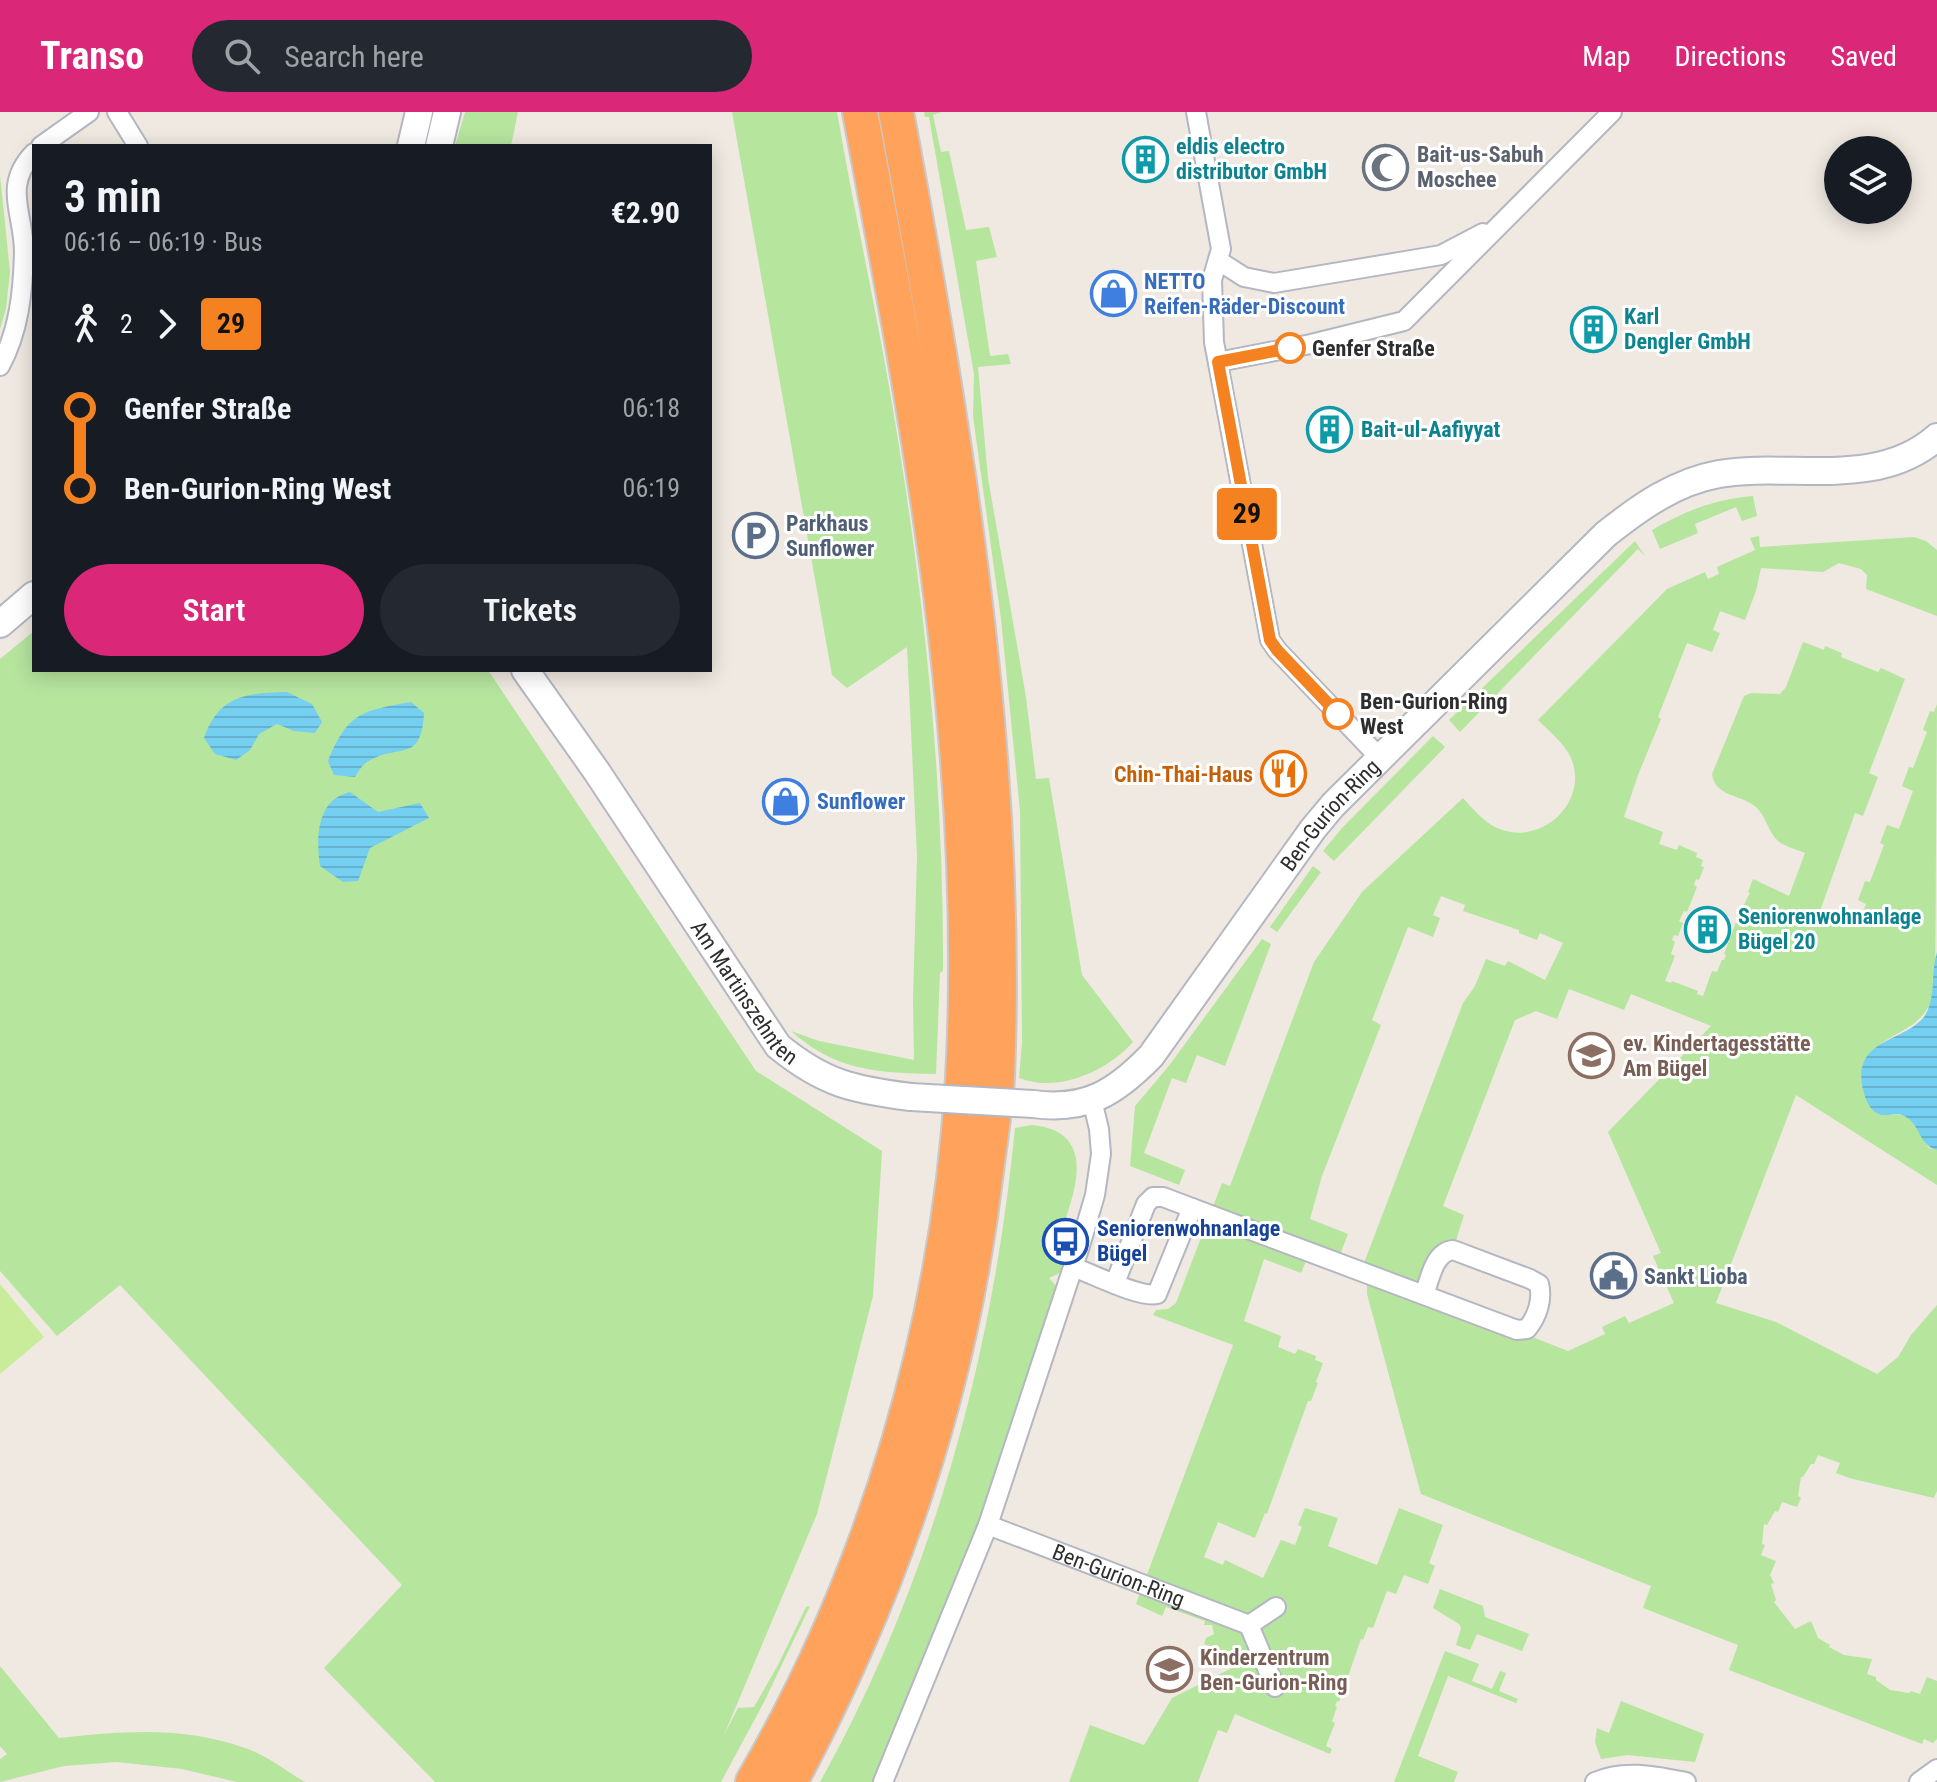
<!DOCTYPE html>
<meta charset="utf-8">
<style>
body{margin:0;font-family:"Roboto Condensed",sans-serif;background:#242831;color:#f1f3f6;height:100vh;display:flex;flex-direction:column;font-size:30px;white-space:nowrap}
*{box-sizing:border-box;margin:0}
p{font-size:26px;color:#9ea1a6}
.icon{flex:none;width:44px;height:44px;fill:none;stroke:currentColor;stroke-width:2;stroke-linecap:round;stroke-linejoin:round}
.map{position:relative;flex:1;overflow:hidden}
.drawer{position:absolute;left:32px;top:32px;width:680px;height:528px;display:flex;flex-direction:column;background:#171b24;border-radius:0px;box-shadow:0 4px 20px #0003}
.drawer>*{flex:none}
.badge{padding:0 16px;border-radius:6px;font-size:28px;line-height:52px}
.fabs{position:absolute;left:1824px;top:24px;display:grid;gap:16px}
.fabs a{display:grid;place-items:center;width:88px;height:88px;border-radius:50%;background:#171b24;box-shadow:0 4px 20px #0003;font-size:40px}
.map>.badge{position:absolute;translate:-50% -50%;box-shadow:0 0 0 4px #fff}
.legs{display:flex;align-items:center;gap:12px;height:88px;padding:0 32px;font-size:26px}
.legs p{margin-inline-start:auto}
.overview{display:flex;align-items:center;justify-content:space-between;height:136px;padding:0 32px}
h1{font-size:44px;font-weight:600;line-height:60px}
.primary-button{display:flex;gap:16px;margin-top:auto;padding:16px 32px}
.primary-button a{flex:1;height:92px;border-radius:48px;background:#db2777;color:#fff;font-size:32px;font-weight:600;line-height:92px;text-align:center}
.primary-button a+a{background:#242831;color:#f1f3f6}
ul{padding:0 32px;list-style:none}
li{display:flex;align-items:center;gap:28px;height:80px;font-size:30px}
li i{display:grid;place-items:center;width:12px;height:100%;margin:0 10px;background:currentColor}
li i::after{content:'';width:20px;height:20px;margin:-10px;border:6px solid;border-radius:50%;background:#171b24}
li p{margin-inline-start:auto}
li:first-child i{background:linear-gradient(#0000 50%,currentColor 0)}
li:last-child i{background:linear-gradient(currentColor 50%,#0000 0)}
header{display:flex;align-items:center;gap:48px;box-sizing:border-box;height:112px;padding:0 40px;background:#db2777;color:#fff}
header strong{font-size:38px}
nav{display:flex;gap:44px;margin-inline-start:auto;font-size:28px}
.search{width:560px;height:72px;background:#242831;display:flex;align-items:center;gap:20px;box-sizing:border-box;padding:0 28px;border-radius:44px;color:#9ea1a6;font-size:30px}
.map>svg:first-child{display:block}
</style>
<header>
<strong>Transo</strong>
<div class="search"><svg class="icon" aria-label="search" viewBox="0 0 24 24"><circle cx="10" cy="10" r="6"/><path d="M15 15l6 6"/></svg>Search here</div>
<nav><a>Map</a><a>Directions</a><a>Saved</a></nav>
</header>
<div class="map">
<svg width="1937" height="1670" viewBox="0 0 1937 1670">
<defs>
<pattern id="water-rules" width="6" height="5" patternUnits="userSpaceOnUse" patternTransform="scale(2)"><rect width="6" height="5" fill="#75cff0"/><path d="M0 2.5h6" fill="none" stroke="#66b2ce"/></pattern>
</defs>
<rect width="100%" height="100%" fill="#efe9e1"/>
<path fill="#b6e59e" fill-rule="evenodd" d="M 465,0 L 518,0 L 511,34 L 455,34 Z
M 732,0 L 837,0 C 853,94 874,187 890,280 C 923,471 944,665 943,859 L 940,861 L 936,962 C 879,961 835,959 791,919 L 819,929 L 914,948 L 913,888 L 917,744 L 907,535 L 847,576 L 832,563 Z
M 924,0 L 942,0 L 933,3 L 941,40 L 949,39 L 966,118 L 989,115 L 997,145 L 976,149 L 990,244 L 1008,242 L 1011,252 L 978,255 L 988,366 L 1026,585 L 1036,667 L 1049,666 L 1082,863 L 1133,930 C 1106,960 1058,981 1019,966 L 1022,930 L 1020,699 L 1001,507 L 973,304 L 974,262 L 929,5 L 925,5 Z
M 0,63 L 10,160 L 6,197 L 0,217 Z
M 1753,384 L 1757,404 L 1742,409 L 1736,395 L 1695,412 L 1698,421 L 1660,437 L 1652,418 C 1685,399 1715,387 1753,384 Z
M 1759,424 L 1760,435 L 1914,425 L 1926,429 L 1937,438 L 1937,504 L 1866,477 L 1867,463 L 1861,457 L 1839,451 L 1823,460 L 1761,456 L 1756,479 L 1745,508 L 1720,499 L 1713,518 L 1720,521 L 1712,540 L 1687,531 L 1658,605 L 1661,607 L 1638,663 L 1624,705 L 1663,720 L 1659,732 L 1677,738 L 1679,733 L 1697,741 L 1696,745 L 1703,748 L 1701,754 L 1704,755 L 1699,768 L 1696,767 L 1694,773 L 1697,775 L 1687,800 L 1684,799 L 1679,809 L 1683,811 L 1678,824 L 1674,823 L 1672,828 L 1675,830 L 1671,842 L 1675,844 L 1665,869 L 1671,871 L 1672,869 L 1698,879 L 1697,882 L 1703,884 L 1712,859 L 1717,860 L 1722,848 L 1724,848 L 1726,843 L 1724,842 L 1736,810 L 1739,811 L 1741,805 L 1738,804 L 1750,781 L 1748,780 L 1753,767 L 1789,784 L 1805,741 C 1796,737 1782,734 1776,727 C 1766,715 1765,699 1750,691 C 1735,682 1715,683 1712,662 L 1744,584 L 1751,581 L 1780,582 L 1786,575 L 1803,530 L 1824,538 L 1825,534 L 1842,541 L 1841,545 L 1878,560 L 1881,556 L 1905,567 L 1869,661 L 1878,665 L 1863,704 L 1855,701 L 1820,799 L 1858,814 L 1866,792 L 1858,788 L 1865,769 L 1870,770 L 1884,733 L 1880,731 L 1887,713 L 1899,717 L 1913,679 L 1902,674 L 1909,655 L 1913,656 L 1927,620 L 1923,618 L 1930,599 L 1934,600 L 1937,592 L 1935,882 C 1919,921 1897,915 1870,941 L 1890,1003 C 1912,999 1919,1020 1929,1036 L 1937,1038 L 1937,1073 L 1796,983 L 1716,1191 L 1776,1210 L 1877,1262 L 1898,1245 L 1911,1223 L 1937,1193 L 1937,1379 L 1934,1386 L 1849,1366 L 1836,1361 L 1840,1351 L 1818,1343 L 1814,1352 L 1811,1352 L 1803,1365 L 1801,1365 L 1798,1384 L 1801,1386 L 1797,1395 L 1782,1390 L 1778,1400 L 1775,1399 L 1767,1413 L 1764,1412 L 1762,1432 L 1765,1433 L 1761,1443 L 1776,1449 L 1770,1463 L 1774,1471 L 1771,1472 L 1776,1488 L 1774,1490 L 1795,1517 L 1811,1509 L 1818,1526 L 1830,1533 L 1829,1535 L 1844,1543 L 1872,1547 L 1867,1562 L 1876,1565 L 1876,1568 L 1890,1578 L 1909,1581 L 1911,1579 L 1920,1582 L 1927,1565 L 1937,1569 L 1937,1627 L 1933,1631 L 1924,1627 L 1922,1632 L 1729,1558 L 1738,1533 L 1643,1496 L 1651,1474 L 1421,1382 L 1367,1182 L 1367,1162 L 1361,1159 L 1463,891 L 1475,874 L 1486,847 L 1505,854 L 1508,849 L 1545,868 L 1563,831 L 1540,821 L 1537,828 L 1519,821 L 1519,818 L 1463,799 L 1465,793 L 1441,784 L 1433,803 L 1440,806 L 1433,825 L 1408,815 L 1372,908 L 1381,913 L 1322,1064 L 1310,1107 L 1348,1122 L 1337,1150 L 1310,1140 L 1301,1161 L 1264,1147 L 1244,1209 L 1281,1224 L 1278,1235 L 1295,1242 L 1298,1237 L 1316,1244 L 1315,1248 L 1323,1251 L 1316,1270 L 1318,1271 L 1311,1289 L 1308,1289 L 1267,1402 L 1265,1401 L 1255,1426 L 1218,1410 L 1204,1445 L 1223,1453 L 1225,1448 L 1263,1466 L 1281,1428 L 1295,1433 L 1302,1415 L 1298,1413 L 1305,1396 L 1338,1406 L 1328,1434 L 1377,1453 L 1399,1396 L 1443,1413 L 1429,1451 L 1435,1454 L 1428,1472 L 1404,1463 L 1396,1482 L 1387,1479 L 1373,1516 L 1368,1515 L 1363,1528 L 1361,1527 L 1339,1590 L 1337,1589 L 1335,1594 L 1337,1595 L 1332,1609 L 1335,1611 L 1326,1634 L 1332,1637 L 1330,1642 L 1235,1602 L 1227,1621 L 1218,1618 L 1198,1670 L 1069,1670 L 1090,1613 L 1144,1633 L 1172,1586 L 1240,1552 L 1236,1543 L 1204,1532 L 1206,1526 L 1214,1522 L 1212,1513 L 1204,1513 L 1205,1509 L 1166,1495 L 1162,1504 L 1136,1492 L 1233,1233 L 1153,1203 L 1156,1198 L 1168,1197 L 1176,1191 L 1222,1071 L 1230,1074 L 1314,850 L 1362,780 L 1463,686 C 1472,696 1483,709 1495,715 C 1539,737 1590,691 1571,646 C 1564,631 1550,620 1538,608 L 1667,477 L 1705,460 L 1708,467 L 1719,462 L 1717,455 L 1755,438 L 1750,426 ZM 1569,877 L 1624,898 L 1631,882 L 1711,914 L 1608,1020 L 1661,1141 L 1653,1144 L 1674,1191 L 1629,1211 L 1625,1204 L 1602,1215 L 1605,1222 L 1568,1239 L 1425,1183 L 1453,1138 L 1464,1103 L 1443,1094 L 1515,908 L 1536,899 L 1557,907 Z
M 1635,429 L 1645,444 L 1638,437 L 1460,620 L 1449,608 Z
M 34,519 L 34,558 L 488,558 L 756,959 L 882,1039 L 873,1184 L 817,1402 L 724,1623 L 738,1596 L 754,1595 L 778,1553 L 806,1495 L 810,1494 L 764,1590 L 721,1670 L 435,1670 L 324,1556 L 402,1473 L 120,1173 L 57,1224 L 0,1159 L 0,547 Z
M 1433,624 L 1445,635 L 1334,749 L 1323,739 L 1342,716 Z
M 1313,754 L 1321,760 L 1277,820 L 1270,815 Z
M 1262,827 L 1271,832 L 1225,954 L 1197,943 L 1186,971 L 1172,966 L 1144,1041 L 1185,1058 L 1179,1073 L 1130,1054 L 1135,994 L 1168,955 Z
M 1033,1013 C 1101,1021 1073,1084 1059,1126 L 1073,1155 L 1049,1166 L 1064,1183 L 883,1670 L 820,1670 C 932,1469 993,1244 1015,1016 Z
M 1440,1477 L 1483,1494 L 1485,1505 L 1529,1522 L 1522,1539 L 1477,1522 L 1470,1538 L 1456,1533 L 1461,1516 L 1459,1512 L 1433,1496 Z
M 1445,1539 L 1479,1552 L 1472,1569 L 1492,1577 L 1500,1559 L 1506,1561 L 1499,1579 L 1518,1587 L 1516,1591 L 1448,1564 L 1418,1644 L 1458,1660 L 1454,1670 L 1394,1670 Z
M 0,1554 L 59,1626 C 122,1619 184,1614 245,1636 C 266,1643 286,1659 305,1670 L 237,1670 L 182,1657 L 116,1650 L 64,1654 L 0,1670 L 0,1647 L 7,1642 L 0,1634 Z
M 1621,1589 L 1704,1622 L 1695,1650 L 1627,1643 L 1601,1647 L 1595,1630 L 1597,1616 L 1609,1621 Z"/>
<path fill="#c9ec9a" d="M 0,1172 L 44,1225 L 0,1262 Z"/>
<path fill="url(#water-rules)" d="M 287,580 L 312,592 L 322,610 L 315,621 L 294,619 L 277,612 L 259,622 L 250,638 L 236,648 L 215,642 L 204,626 C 219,583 246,581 287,580 Z
M 411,590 L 424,601 C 421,653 399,630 367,650 C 362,653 358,660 355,665 L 334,663 L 328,649 C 348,600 362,599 411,590 Z
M 350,680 L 378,700 L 420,691 L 429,706 L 370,736 L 358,769 L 343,770 L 320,754 C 316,726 316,688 350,680 Z
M 1937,840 L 1937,1038 C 1918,1033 1921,1012 1904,1004 C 1895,999 1884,1007 1875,1000 C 1867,994 1864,982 1862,973 C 1855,927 1903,930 1924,905 C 1937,885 1930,863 1937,840 Z"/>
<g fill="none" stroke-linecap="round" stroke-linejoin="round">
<defs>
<g id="street">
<path d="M 117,0 L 138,34"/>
<path d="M 1196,0 L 1221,137 L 1212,168 L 1214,230 L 1270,528 L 1277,538 L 1380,646"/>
<path d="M 41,34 L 89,0"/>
<path d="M 1219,149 L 1244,165 L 1274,171 L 1441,143 L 1483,121"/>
<path d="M 1218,250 L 1311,232 L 1404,209 L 1612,0"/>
<path d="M 0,254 C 19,219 23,180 24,140 C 24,101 2,74 34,41"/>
<path d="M 1192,1096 C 1300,1137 1409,1177 1517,1218 L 1527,1217 C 1537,1205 1543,1188 1539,1172 L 1530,1167 L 1453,1138 C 1434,1140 1430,1167 1424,1183"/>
<path d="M 1073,1155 C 1093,1162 1139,1186 1157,1182 L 1192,1096 L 1163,1085 L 1153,1085 L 1146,1092 L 1115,1171"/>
<path id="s1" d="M 988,1413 L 1249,1513 L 1275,1575"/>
<path d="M 1249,1513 L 1276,1495"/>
<path d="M 883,1670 L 988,1413 L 1080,1134 L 1095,1083 L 1101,1042 L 1099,1017 L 1092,988"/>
<path d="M 1595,1670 C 1624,1657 1655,1664 1686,1670"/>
<path d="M 1919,1670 L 1937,1657"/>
</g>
<g id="secondary">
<path d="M 411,34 L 419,0"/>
<path d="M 439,34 L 447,0"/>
<path d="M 0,512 L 34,483"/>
<path id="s2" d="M 525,558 L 597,660 L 778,934 C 823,971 853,978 911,985"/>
<path id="s3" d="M 1033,992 C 1086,999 1115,981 1151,944 L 1313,717 L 1333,693 L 1606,422 C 1640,395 1675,370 1719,362 C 1791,350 1877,378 1937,325"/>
</g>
<path id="highway" d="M 753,1670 C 876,1459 949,1210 963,966 C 981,641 920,317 860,0
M 790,1670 C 894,1475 960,1280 986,1059 C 990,1028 995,997 997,965 C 1010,641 955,317 896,0"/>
</defs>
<use href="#street" stroke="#b4b7c1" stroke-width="22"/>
<use href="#secondary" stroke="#b4b7c1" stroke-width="30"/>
<use href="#highway" stroke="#c9c9c9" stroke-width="38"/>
<use href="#street" stroke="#fff" stroke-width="18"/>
<use href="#secondary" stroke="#fff" stroke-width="26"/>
<use href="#highway" stroke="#ffa35c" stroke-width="34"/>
<defs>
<path id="secondary-bridge" d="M 911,985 L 1033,992"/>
</defs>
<use href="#secondary-bridge" stroke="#b4b7c1" stroke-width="30" stroke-linecap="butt"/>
<use href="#secondary-bridge" stroke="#fff" stroke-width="26"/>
</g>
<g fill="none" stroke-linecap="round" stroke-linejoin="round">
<defs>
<path id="line-1" d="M 1290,236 L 1218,250 L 1270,528 L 1277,538 L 1338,602"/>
</defs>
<use href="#line-1" stroke="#fff" stroke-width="18"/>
<use href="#line-1" stroke="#f58220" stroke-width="12"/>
</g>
<defs>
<symbol id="building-ring" viewBox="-11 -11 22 22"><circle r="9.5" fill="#fff" stroke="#0f9aa8" stroke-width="1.5"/><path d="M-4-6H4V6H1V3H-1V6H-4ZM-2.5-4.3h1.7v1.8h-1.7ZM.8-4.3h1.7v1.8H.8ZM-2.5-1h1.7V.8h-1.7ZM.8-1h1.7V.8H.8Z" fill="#0f9aa8"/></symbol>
<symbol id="mosque-ring" viewBox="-11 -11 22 22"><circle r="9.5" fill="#fff" stroke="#6b7280" stroke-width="1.5"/><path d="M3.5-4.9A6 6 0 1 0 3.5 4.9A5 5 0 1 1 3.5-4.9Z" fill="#6b7280"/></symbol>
<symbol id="shop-ring" viewBox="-11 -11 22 22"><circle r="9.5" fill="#fff" stroke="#3f7fe0" stroke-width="1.5"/><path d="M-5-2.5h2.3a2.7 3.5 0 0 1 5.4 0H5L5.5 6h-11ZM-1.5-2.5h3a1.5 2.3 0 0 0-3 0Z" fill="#3f7fe0"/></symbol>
<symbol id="parking-ring" viewBox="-11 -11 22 22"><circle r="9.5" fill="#fff" stroke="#5c6f8a" stroke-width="1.5"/><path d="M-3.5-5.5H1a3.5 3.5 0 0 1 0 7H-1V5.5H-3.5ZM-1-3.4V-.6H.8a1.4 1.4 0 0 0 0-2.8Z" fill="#5c6f8a"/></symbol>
<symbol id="restaurant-ring" viewBox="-11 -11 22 22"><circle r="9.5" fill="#fff" stroke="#e8710a" stroke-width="1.5"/><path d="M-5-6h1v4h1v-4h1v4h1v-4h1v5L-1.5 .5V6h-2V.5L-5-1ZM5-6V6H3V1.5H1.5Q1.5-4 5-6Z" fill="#e8710a"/></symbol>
<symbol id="school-ring" viewBox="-11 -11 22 22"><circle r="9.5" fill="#fff" stroke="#8d6e63" stroke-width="1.5"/><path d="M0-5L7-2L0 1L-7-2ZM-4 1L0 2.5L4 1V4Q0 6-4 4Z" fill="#8d6e63"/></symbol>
<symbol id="bus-ring" viewBox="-11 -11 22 22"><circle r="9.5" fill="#fff" stroke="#1a4fb4" stroke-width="1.5"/><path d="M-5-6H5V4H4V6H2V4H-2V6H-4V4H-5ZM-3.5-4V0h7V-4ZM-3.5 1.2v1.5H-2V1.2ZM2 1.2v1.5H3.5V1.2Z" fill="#1a4fb4"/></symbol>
<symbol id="civic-ring" viewBox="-11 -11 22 22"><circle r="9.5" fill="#fff" stroke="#5c6f8a" stroke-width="1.5"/><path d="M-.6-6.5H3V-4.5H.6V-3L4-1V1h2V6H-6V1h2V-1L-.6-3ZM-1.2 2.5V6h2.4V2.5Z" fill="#5c6f8a"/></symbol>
</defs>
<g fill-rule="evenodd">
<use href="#building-ring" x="1120" y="22" width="51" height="51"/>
<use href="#mosque-ring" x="1360" y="30" width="51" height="51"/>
<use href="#shop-ring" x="1088" y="156" width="51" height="51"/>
<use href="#building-ring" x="1568" y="192" width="51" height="51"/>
<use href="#building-ring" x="1304" y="292" width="51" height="51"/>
<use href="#parking-ring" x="730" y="398" width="51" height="51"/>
<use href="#restaurant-ring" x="1258" y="636" width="51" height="51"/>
<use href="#shop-ring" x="760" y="664" width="51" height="51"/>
<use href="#building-ring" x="1682" y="792" width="51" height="51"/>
<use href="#school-ring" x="1566" y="918" width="51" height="51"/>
<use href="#bus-ring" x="1040" y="1104" width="51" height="51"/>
<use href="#civic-ring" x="1588" y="1138" width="51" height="51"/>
<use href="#school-ring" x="1144" y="1532" width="51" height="51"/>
</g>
<g fill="#fff" stroke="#f58220" stroke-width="4">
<circle cx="1290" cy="236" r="14"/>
<circle cx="1338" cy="602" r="14"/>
</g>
<g text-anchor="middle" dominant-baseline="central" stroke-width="6" stroke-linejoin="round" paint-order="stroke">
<g font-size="22" font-weight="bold" fill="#0d838f" stroke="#fff" text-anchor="start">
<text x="1176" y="34">eldis electro<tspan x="1176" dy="25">distributor GmbH</tspan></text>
<text x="1624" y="204">Karl<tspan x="1624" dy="25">Dengler GmbH</tspan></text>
<text x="1361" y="317">Bait-ul-Aafiyyat</text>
<text x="1738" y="804">Seniorenwohnanlage<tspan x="1738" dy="25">Bügel 20</tspan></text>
</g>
<g font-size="22" font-weight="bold" fill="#5b616d" stroke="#fff" text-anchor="start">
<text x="1417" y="42">Bait-us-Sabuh<tspan x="1417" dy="25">Moschee</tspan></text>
</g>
<g font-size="22" font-weight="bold" fill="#366cbe" stroke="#fff" text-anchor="start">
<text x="1144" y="169">NETTO<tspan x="1144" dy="25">Reifen-Räder-Discount</tspan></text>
<text x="817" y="689">Sunflower</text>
</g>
<g font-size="22" font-weight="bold" fill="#2e2e2e" stroke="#fff" text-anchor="start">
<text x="1312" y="236">Genfer Straße</text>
<text x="1360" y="589">Ben-Gurion-Ring<tspan x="1360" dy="25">West</tspan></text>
</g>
<g font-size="22" font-weight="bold" fill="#4e5e75" stroke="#fff" text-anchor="start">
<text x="786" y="411">Parkhaus<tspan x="786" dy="25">Sunflower</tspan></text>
<text x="1644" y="1164">Sankt Lioba</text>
</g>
<g font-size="22" font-weight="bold" fill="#c56008" stroke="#fff" text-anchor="end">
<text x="1253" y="662">Chin-Thai-Haus</text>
</g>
<g font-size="22" fill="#2e2e2e" stroke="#fff">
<text stroke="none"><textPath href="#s3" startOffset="434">Ben-Gurion-Ring</textPath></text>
<text stroke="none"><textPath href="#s2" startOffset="390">Am Martinszehnten</textPath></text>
<text stroke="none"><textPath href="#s1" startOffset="140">Ben-Gurion-Ring</textPath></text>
</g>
<g font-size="22" font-weight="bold" fill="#785e54" stroke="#fff" text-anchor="start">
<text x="1623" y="931">ev. Kindertagesstätte<tspan x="1623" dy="25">Am Bügel</tspan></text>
<text x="1200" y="1545">Kinderzentrum<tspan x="1200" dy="25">Ben-Gurion-Ring</tspan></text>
</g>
<g font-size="22" font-weight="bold" fill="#164399" stroke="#fff" text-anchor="start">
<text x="1097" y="1116">Seniorenwohnanlage<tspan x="1097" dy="25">Bügel</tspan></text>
</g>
</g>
</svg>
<div class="fabs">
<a><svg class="icon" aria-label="layers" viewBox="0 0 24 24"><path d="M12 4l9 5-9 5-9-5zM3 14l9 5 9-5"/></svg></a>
</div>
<b class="badge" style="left:1247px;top:402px;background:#f58220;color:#111">29</b>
<section class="drawer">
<div class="overview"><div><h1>3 min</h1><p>06:16 – 06:19 · Bus</p></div><b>€2.90</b></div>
<div class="legs"><svg class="icon" aria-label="walk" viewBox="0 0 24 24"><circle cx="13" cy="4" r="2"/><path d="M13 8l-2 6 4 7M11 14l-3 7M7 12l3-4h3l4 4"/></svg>2<svg class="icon" aria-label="forward" viewBox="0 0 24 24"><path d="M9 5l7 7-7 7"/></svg><b class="badge" style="background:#f58220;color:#111">29</b></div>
<ul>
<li><i style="color:#f58220"></i><b>Genfer Straße</b><p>06:18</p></li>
<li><i style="color:#f58220"></i><b>Ben-Gurion-Ring West</b><p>06:19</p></li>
</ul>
<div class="primary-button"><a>Start</a><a>Tickets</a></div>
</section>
</div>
